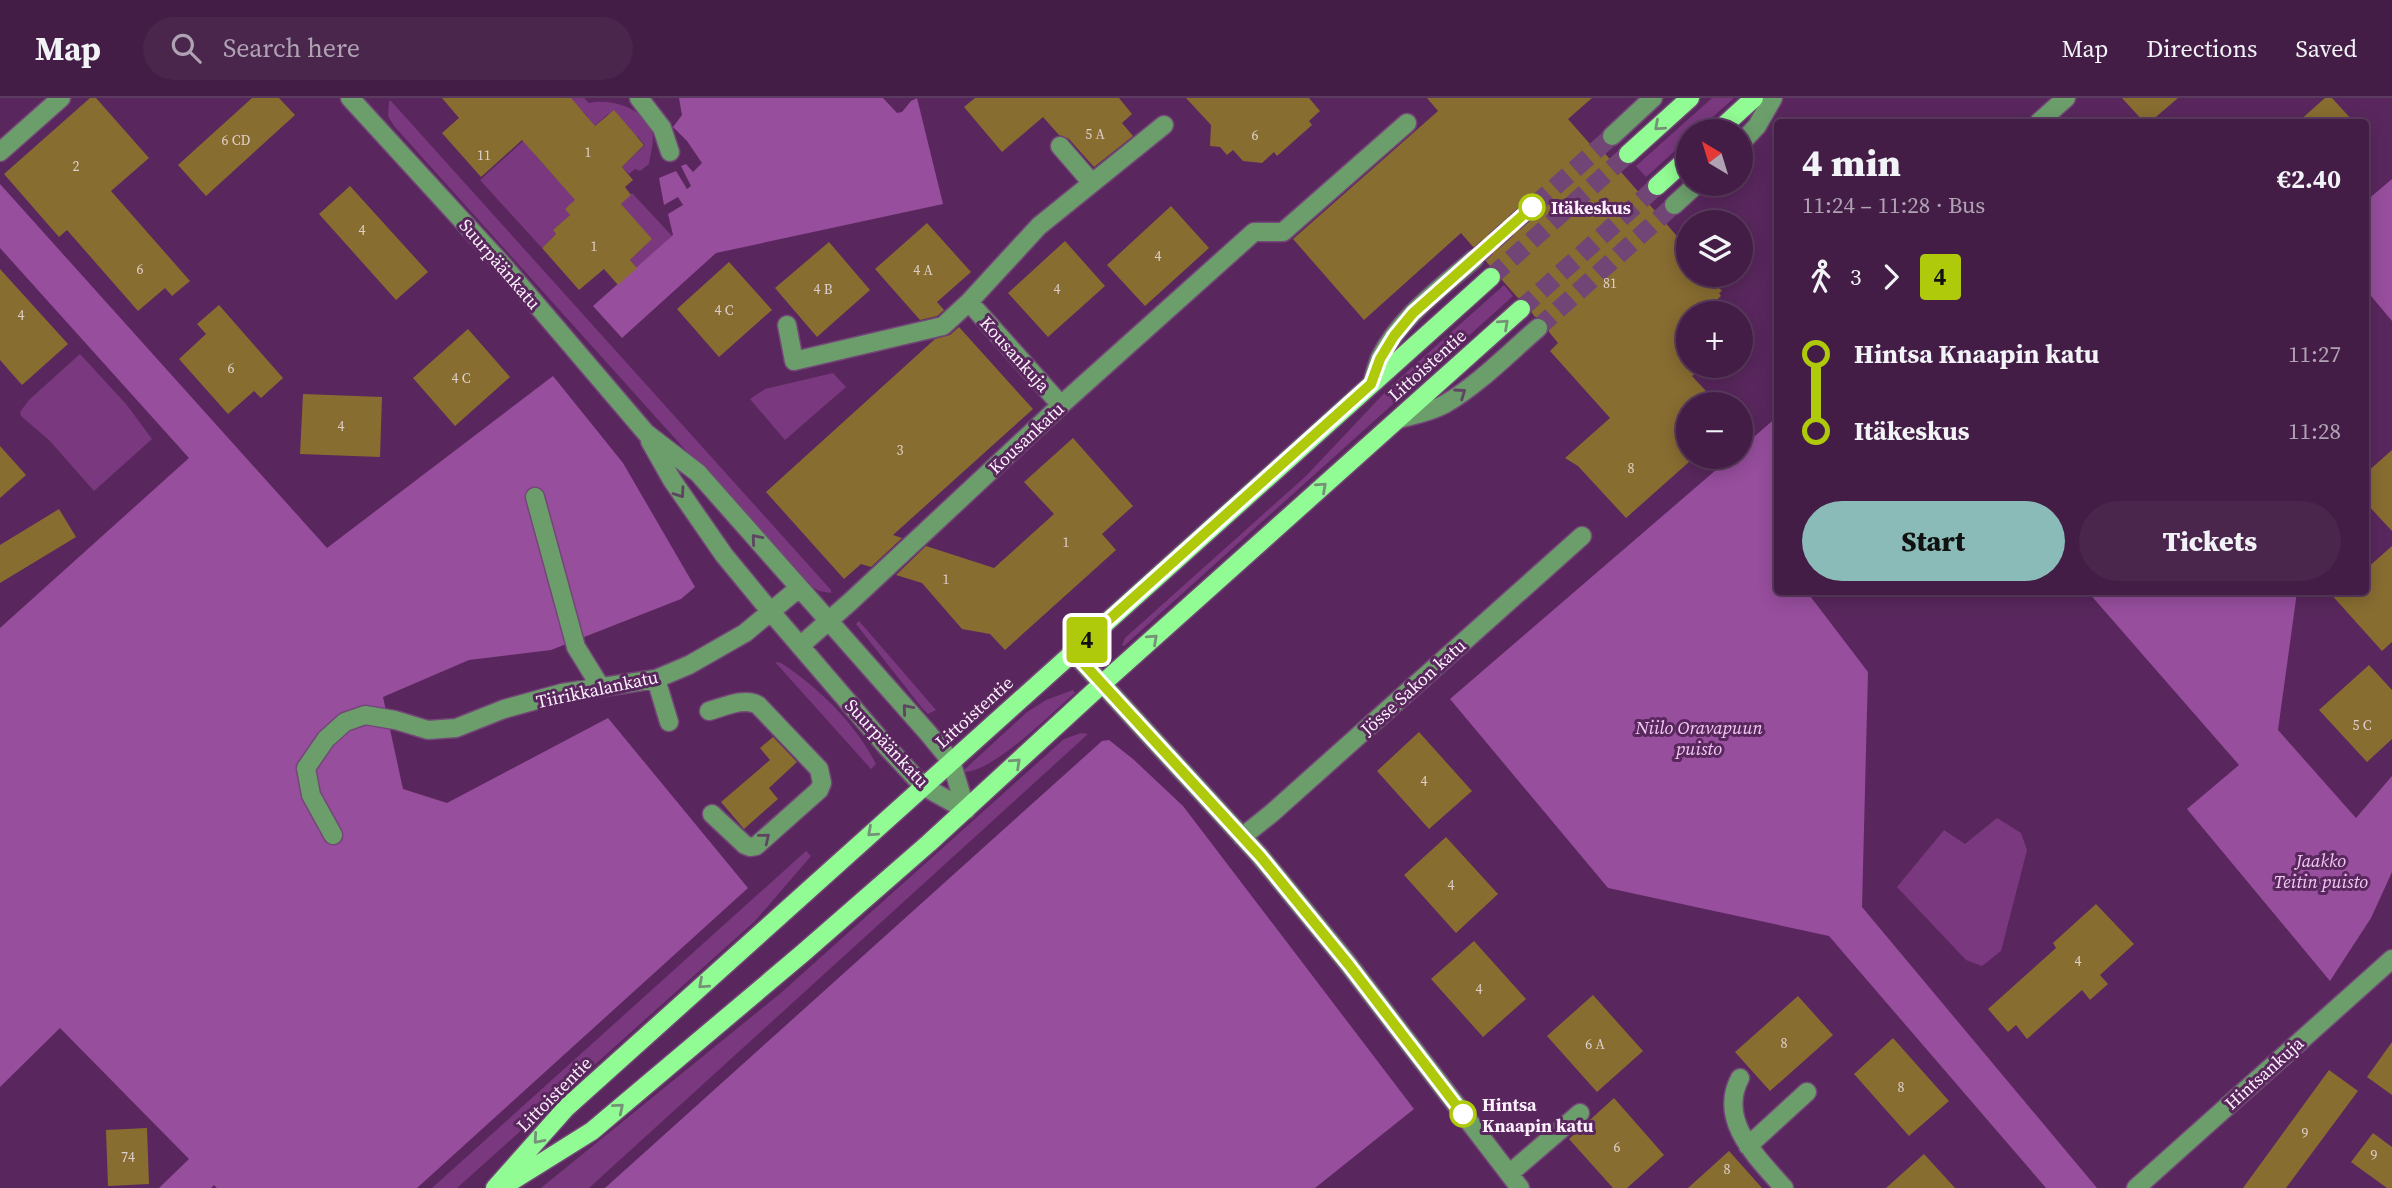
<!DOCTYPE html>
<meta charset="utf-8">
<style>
body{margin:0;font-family:"Source Serif 4",serif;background:#4a264d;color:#f1f3f6;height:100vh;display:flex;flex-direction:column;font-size:26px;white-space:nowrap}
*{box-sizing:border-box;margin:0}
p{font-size:23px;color:#afa2b3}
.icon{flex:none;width:38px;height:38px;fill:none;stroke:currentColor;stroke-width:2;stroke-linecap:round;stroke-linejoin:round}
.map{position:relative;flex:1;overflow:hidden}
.sheet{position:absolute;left:1774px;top:21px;width:595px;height:476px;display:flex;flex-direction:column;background:#431d46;border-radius:7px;box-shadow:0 4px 18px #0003,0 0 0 2px #5b3b5f}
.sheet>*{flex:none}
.badge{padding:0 14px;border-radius:5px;font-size:24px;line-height:46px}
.needle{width:46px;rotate:322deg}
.controls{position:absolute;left:1676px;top:21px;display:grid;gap:14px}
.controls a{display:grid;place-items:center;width:77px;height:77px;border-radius:50%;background:#431d46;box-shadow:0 4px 18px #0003,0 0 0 2px #5b3b5f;font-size:35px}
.map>.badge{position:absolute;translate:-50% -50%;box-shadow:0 0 0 4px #fff}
.legs{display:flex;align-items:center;gap:10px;height:77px;padding:0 28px;font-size:23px}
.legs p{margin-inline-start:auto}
.summary{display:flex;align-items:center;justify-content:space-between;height:119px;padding:0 28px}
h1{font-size:38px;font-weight:800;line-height:52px}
.primary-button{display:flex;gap:14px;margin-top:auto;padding:14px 28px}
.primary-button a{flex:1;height:80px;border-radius:42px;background:#8bbbb9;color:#111;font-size:28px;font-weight:800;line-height:80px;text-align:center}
.primary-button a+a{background:#4a264d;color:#f1f3f6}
ul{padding:0 28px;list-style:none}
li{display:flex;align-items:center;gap:24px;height:77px;font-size:26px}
li i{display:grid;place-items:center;width:10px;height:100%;margin:0 9px;background:currentColor}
li i::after{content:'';width:18px;height:18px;margin:-9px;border:5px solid;border-radius:50%;background:#431d46}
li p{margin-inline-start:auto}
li:first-child i{background:linear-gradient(#0000 50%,currentColor 0)}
li:last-child i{background:linear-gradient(currentColor 50%,#0000 0)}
header{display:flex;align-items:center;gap:42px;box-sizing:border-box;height:98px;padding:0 35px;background:#431d46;border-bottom:2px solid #5b3b5f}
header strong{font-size:33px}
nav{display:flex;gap:38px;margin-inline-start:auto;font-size:24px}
.search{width:490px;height:63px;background:#4a264d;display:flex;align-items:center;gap:18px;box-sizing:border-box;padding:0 24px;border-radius:38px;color:#afa2b3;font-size:26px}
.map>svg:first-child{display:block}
</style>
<header>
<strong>Map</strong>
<div class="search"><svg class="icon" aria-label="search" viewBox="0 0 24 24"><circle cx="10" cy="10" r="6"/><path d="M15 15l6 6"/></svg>Search here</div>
<nav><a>Map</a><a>Directions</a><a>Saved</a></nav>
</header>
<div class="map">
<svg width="2392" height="1090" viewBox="0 0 2392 1090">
<rect width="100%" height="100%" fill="#59275d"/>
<path fill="#7a387f" d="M 571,0 L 584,0 L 589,5 C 611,0 644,10 652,33 C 655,43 650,56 649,66 L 640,73 L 635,71 L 629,76 L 622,69 L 645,47 L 637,38 L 632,42 L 608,16 L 590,32 L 583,24 L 588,19 L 580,11 L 535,57 L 580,107 L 566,111 L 570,117 L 553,132 L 556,136 L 542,150 L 480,82 Z
M 1712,0 L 1734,0 L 1697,33 L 1689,33 L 1689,40 L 1646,79 L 1636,68 Z
M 389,3 L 391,3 L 831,492 L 831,495 L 819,493 L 805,485 L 394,28 L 388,18 Z
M 632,95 L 672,138 L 637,170 L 630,162 L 647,146 L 621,106 Z
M 1504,187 L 1513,198 L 1124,548 L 1122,547 L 1125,540 L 1307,377 L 1390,289 Z
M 80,256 L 126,306 L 152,341 L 94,393 L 50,343 L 21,318 L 20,314 L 29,302 Z
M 833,275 L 846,289 L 785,342 L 750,301 L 765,291 Z
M 859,523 L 936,612 L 928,616 L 922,610 L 856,526 Z
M 775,564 L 781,565 C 819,590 855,625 876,666 L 871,671 Z
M 1073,592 L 1075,595 C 1050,616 996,672 965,674 L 964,672 L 1027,614 L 1046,602 Z
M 1081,635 L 1088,636 L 589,1090 L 541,1090 L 782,894 L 1064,641 Z
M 1997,720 L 2021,735 L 2027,752 L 2001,853 L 1982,868 L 1966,862 L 1897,789 L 1944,732 L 1965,746 Z
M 806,753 L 811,758 L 755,823 L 457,1090 L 432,1090 Z"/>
<path fill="#974e9d" d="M 679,0 L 883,0 L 897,15 L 902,14 L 911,3 L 917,0 L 943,106 L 716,155 L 622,240 L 593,208 L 673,137 L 668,116 L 683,107 L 678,99 L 664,107 L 659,80 L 676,73 L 687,91 L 691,88 L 681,68 L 686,66 L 693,74 L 702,65 L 687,43 L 673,29 L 682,17 Z
M 2392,81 L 2392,223 L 2366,192 L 2366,103 Z
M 0,86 L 327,450 L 553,278 L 623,365 L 695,489 L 681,501 L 551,552 L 469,562 L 383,599 L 403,691 L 447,705 L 608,620 L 748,790 L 417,1090 L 217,1090 L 214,1087 L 211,1090 L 159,1090 L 189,1061 L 60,930 L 0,989 L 0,530 L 189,360 L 0,150 Z
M 1778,318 L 1778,494 L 1807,494 L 1868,574 L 1862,809 L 2097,1090 L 2046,1090 L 1829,838 L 1608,790 L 1450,601 L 1731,359 L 1741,359 L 1741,350 Z
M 2088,494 L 2297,494 L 2278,632 L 2356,720 L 2392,678 L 2392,774 L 2371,820 L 2330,883 L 2187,711 L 2239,667 Z
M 1109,642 L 1133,661 L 1183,708 L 1414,1011 L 1315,1090 L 605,1090 L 1102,643 Z"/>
<path fill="#886d31" d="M 90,0 L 96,0 L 149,60 L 111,93 L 190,183 L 172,198 L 165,190 L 138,213 L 67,132 L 59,139 L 4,76 Z
M 252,0 L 279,0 L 295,17 L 206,98 L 178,67 Z
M 442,0 L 571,0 L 595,28 L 614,12 L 644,47 L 622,69 L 633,82 L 625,89 L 631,97 L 621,106 L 652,141 L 630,162 L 637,170 L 618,187 L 604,171 L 579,192 L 542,150 L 556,136 L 553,132 L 570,117 L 565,111 L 575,102 L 522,42 L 481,79 L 442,35 L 459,20 Z
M 975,0 L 1119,0 L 1132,16 L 1122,25 L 1133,38 L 1094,69 L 1069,41 L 1059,37 L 1043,19 L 1002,54 L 964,9 Z
M 1186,0 L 1309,0 L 1320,13 L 1309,23 L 1312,27 L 1277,58 L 1274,54 L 1262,65 L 1243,63 L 1233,52 L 1227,57 L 1220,49 L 1210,48 L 1211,27 Z
M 1427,0 L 1592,0 L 1568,21 L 1597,54 L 1601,51 L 1683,145 L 1681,147 L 1689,156 L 1689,177 L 1707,177 L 1722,193 L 1719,195 L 1721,198 L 1702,215 L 1689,215 L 1689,268 L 1704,268 L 1692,278 L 1718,306 L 1689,306 L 1689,364 L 1626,420 L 1578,368 L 1565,360 L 1610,320 L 1550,253 L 1558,245 L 1549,234 L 1547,223 L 1541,219 L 1535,219 L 1532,215 L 1530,204 L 1524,200 L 1518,200 L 1502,182 L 1500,172 L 1490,168 L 1485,162 L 1482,153 L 1474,150 L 1461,135 L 1364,222 L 1293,141 L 1438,13 Z
M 2122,0 L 2178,0 L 2150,24 L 2144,24 Z
M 2325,0 L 2332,0 L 2354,24 L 2298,24 Z
M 350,88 L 428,174 L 396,202 L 319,116 Z
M 1171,108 L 1209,150 L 1145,208 L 1107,167 Z
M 927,125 L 971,174 L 937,204 L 944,212 L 937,218 L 920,222 L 875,171 Z
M 1065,143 L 1105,188 L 1048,239 L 1008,195 Z
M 829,144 L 870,192 L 817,239 L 775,190 Z
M 729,164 L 772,212 L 719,259 L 677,211 Z
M 0,171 L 68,246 L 22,287 L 0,262 Z
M 219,207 L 283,280 L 261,300 L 254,293 L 228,316 L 179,261 L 206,236 L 197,226 Z
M 959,229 L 1033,311 L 893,437 L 902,440 L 871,469 L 861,466 L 844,481 L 766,394 L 935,241 L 950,237 Z
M 468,231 L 510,279 L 455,328 L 413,280 Z
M 303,296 L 382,299 L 380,359 L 300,356 Z
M 1073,340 L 1133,408 L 1102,436 L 1116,452 L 1005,552 L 990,536 L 962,531 L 922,485 L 896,477 L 926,448 L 994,470 L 1054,416 L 1024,384 Z
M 0,348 L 26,377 L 0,400 Z
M 2392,352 L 2392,433 L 2366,405 L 2366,375 Z
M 59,411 L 76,439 L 0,485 L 0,447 Z
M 2392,448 L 2392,544 L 2382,553 L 2329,494 L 2366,494 L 2366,471 Z
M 2369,567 L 2392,592 L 2392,641 L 2367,664 L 2319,612 Z
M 1419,634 L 1472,693 L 1429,731 L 1377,673 Z
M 773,639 L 797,664 L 769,690 L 778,701 L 744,731 L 721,704 L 770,662 L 760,650 Z
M 1446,739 L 1498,796 L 1456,835 L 1404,777 Z
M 2096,806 L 2134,846 L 2100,877 L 2108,886 L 2090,902 L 2082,892 L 2027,941 L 2016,927 L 2008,934 L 1988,911 L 2056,850 L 2053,845 Z
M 1474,843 L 1526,901 L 1483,939 L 1431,881 Z
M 1593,897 L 1643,953 L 1597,994 L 1547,938 Z
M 1798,898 L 1833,937 L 1770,993 L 1735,954 Z
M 1893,940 L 1949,1003 L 1909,1038 L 1854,976 Z
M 2392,944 L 2392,997 L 2367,979 Z
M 2329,972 L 2358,993 L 2286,1090 L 2243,1090 Z
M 1614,1000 L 1664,1057 L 1627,1090 L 1613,1090 L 1569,1041 Z
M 147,1030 L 149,1086 L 108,1088 L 106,1032 Z
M 2373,1035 L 2392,1049 L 2392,1090 L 2387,1090 L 2351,1064 Z
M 1729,1053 L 1762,1090 L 1688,1090 Z
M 1924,1056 L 1955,1090 L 1886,1090 Z"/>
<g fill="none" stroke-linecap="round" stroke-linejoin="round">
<path stroke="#714575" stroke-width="18" stroke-dasharray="18 9" stroke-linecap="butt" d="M 1474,161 L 1612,38
M 1538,230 L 1674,107"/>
<path stroke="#714575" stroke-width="18" stroke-dasharray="18 9" stroke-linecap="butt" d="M 1491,179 L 1628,56
M 1521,211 L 1657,88"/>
<defs>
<path id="minor" d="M 350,0 L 502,166 L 646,335 L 698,375 L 928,635 L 951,663 L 966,712
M 639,0 L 662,30 L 670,54
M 2039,24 L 2066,0
M 1612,38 L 1653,0
M 1741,45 L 1757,28 L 1773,0
M 1060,48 L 1092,85
M 0,54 L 61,0
M 1674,107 L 1697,86
M 969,204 L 1061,307
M 787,227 L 794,263 L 943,228 L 969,204 L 1039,128 L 1164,27
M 1372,286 C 1374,278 1377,268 1380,260 C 1400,219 1441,190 1474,161
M 1399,321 C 1414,317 1431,314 1445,306 C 1479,286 1508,256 1538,230
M 650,343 L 672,382 L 724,457 L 771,514 L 886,648 L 923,688 L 966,712
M 535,399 L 576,549 L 600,588
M 800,548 L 850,504 L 1061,307 L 1254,134 L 1283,134 L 1407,25
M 1073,554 L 1260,758 L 1346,863 L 1520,1090
M 656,581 L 669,624
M 709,613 C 724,609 744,599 758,607 L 819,671 L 822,685 L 819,692 L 756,748 L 750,749 L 745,747 L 712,716
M 333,737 L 311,697 L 306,670 L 326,641 L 345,624 L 365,617 L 395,622 L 428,632 L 456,630 L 504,611 L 562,595 L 656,581 L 689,567 L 745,535 L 799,490
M 1242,739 L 1272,715 L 1582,438
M 1740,980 C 1717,1023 1758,1060 1784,1090
M 1748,1048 L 1807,994
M 1509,1076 L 1580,1015
M 2136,1090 L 2392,861"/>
<path id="major" d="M 1718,33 L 1754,0
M 1628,56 L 1690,0
M 1657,88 L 1689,59
M 504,1088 L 592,1033 L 803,855 L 929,745 L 1102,586 L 1521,211
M 495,1090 L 566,1010 L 1491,179"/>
</defs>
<use href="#minor" stroke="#734777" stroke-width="21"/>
<use href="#major" stroke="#734777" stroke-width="21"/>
<use href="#minor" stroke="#6c9e6c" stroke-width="18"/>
<use href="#major" stroke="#91fc93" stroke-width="18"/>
</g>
<defs><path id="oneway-chevron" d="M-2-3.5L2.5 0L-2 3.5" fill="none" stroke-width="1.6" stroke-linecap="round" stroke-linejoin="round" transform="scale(1.75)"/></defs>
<g stroke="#759278">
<use href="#oneway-chevron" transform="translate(1659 28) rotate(138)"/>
<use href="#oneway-chevron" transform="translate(1504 226) rotate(-42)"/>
<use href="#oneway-chevron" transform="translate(1322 389) rotate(-42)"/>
<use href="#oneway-chevron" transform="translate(1153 541) rotate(-42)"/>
<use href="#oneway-chevron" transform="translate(1016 665) rotate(-43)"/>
<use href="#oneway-chevron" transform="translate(872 734) rotate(138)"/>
<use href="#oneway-chevron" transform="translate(703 886) rotate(138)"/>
<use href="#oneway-chevron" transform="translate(619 1010) rotate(-40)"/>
<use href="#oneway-chevron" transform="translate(538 1041) rotate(131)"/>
</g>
<g stroke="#5e4561">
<use href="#oneway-chevron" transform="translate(1461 295) rotate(-35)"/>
<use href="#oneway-chevron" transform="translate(680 395) rotate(55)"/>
<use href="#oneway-chevron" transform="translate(756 441) rotate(-131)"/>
<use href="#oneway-chevron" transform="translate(907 611) rotate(-131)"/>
<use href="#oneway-chevron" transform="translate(765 740) rotate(-39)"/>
</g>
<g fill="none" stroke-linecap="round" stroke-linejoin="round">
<defs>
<path id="line-1" d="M 1463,1016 L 1349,867 L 1260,758 L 1073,554 L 1371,286 L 1380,261 L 1394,238 L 1413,215 L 1532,109"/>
</defs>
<use href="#line-1" stroke="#fff" stroke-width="16"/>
<use href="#line-1" stroke="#afca0b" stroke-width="10"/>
</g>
<g fill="#fff" stroke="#afca0b" stroke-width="3.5">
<circle cx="1532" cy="109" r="12"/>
<circle cx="1463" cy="1016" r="12"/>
</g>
<g text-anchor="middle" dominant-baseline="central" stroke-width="6" stroke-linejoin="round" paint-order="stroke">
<g font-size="14" fill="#dfcfca">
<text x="1095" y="36">5 A</text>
<text x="1255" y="37">6</text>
<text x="236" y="42">6 CD</text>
<text x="588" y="54">1</text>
<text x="484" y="57">11</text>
<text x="76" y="68">2</text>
<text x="362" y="132">4</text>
<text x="594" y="148">1</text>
<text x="1158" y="158">4</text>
<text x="140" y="171">6</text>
<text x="923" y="172">4 A</text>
<text x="1610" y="185">81</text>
<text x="823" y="191">4 B</text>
<text x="1057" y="191">4</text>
<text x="724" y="212">4 C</text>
<text x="21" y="217">4</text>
<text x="231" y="270">6</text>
<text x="461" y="280">4 C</text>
<text x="341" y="328">4</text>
<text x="900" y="352">3</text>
<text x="1631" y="370">8</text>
<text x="1066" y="444">1</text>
<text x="946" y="481">1</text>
<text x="2362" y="627">5 C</text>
<text x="1424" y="683">4</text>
<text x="1451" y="787">4</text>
<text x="2078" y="863">4</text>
<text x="1479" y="891">4</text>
<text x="1784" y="945">8</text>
<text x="1595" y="946">6 A</text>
<text x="1901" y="989">8</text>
<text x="2305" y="1035">9</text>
<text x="1617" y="1049">6</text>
<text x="2374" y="1057">9</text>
<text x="128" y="1059">74</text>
<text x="1727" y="1071">8</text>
</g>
<g font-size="18" font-weight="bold" fill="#fcf0fd" stroke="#59275d" text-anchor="start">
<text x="1551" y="109">Itäkeskus</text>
<text x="1482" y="1006">Hintsa<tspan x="1482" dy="21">Knaapin katu</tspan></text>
</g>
<g font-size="18" fill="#fcf0fd" stroke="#59275d">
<text transform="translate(500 166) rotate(49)">Suurpäänkatu</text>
<text transform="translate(1015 256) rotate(48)">Kousankuja</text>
<text transform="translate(1427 267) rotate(-42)">Littoistentie</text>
<text transform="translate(1026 340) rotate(-43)">Kousankatu</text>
<text transform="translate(1413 589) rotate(-42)">Jösse Sakon katu</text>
<text transform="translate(597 591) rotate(-12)">Tiirikkalankatu</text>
<text transform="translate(974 614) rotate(-42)">Littoistentie</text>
<text transform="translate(887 645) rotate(47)">Suurpäänkatu</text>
<text transform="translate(2264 975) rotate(-42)">Hintsankuja</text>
<text transform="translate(554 996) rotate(-45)">Littoistentie</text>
</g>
<g font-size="18" font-style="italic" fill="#f2cbf4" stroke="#59275d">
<text x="1699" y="629">Niilo Oravapuun<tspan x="1699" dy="21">puisto</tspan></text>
<text x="2321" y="762">Jaakko<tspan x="2321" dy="21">Teitin puisto</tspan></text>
</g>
</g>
</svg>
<div class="controls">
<a><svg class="needle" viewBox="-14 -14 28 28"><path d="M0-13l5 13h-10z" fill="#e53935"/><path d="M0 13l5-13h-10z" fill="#afa2b3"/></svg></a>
<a><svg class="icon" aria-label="layers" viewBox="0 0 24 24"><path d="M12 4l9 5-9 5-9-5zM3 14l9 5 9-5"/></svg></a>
<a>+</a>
<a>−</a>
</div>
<b class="badge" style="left:1087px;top:542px;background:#afca0b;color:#111">4</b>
<section class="sheet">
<div class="summary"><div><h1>4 min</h1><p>11:24 – 11:28 · Bus</p></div><b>€2.40</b></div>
<div class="legs"><svg class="icon" aria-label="walk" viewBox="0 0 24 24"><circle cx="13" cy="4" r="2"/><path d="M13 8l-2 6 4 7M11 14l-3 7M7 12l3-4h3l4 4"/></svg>3<svg class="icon" aria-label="forward" viewBox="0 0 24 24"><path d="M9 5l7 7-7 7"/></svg><b class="badge" style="background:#afca0b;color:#111">4</b></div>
<ul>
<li><i style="color:#afca0b"></i><b>Hintsa Knaapin katu</b><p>11:27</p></li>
<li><i style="color:#afca0b"></i><b>Itäkeskus</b><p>11:28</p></li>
</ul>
<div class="primary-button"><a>Start</a><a>Tickets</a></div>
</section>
</div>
